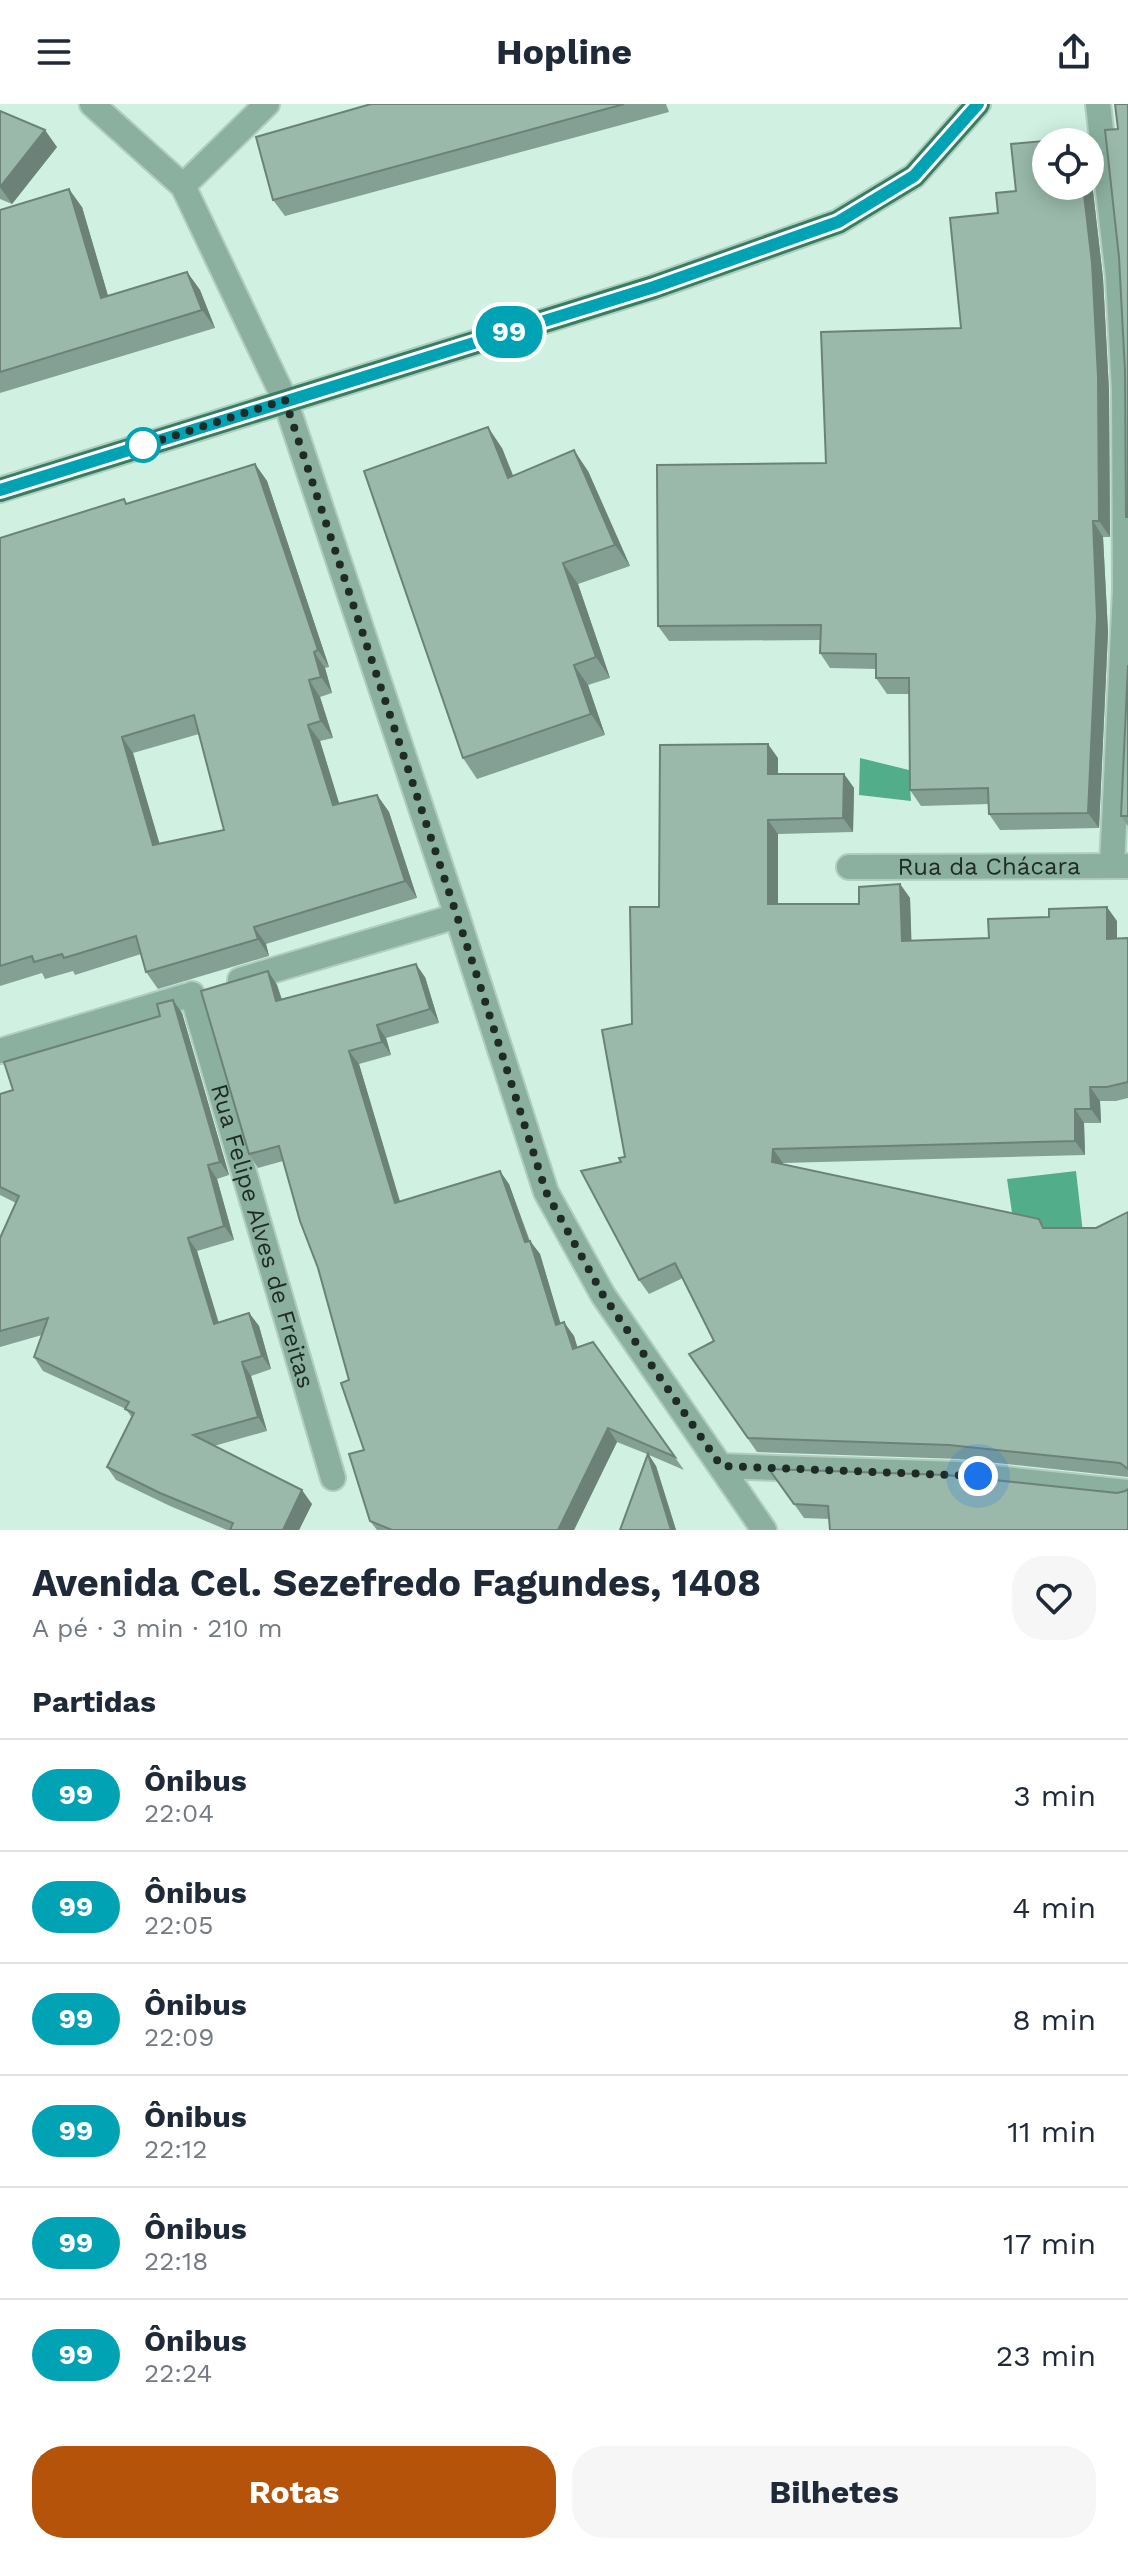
<!DOCTYPE html>
<html lang="pt">
<meta charset="utf-8">
<style>
body{margin:0;font-family:"Work Sans",sans-serif;background:#f6f6f7;color:#1f2937;height:100vh;display:flex;flex-direction:column;font-size:30px;white-space:nowrap}
*{box-sizing:border-box;margin:0}
p{font-size:26px;color:#747a83}
.icon{flex:none;width:44px;height:44px;fill:none;stroke:currentColor;stroke-width:2;stroke-linecap:round;stroke-linejoin:round}
.map{position:relative;height:1426px;overflow:hidden}
.details{display:flex;flex-direction:column;background:#fff;flex:1}
.details>*{flex:none}
.badge{padding:0 16px;border-radius:26px;font-size:28px;line-height:52px}
.controls{position:absolute;left:1032px;top:24px;display:grid;gap:16px}
.controls a{display:grid;place-items:center;width:72px;height:72px;border-radius:50%;background:#fff;box-shadow:0 4px 20px #0003;font-size:40px}
.you{position:absolute;width:40px;height:40px;margin:-20px;border:6px solid #fff;border-radius:50%;background:#1a73e8;box-shadow:0 0 0 12px #1a73e833}
.map>.badge{position:absolute;translate:-50% -50%;box-shadow:0 0 0 4px #fff}
h2{padding:0 32px;font-size:30px;line-height:72px}
.round{display:grid;place-items:center;flex:none;width:84px;height:84px;border-radius:32px;background:#f6f6f7}
.summary{display:flex;align-items:center;justify-content:space-between;height:136px;padding:0 32px}
h1{font-size:38px;font-weight:700;line-height:60px}
.cta{display:flex;gap:16px;margin-top:auto;padding:16px 32px}
.cta a{flex:1;height:92px;border-radius:32px;background:#b45309;color:#fff;font-size:32px;font-weight:700;line-height:92px;text-align:center}
.cta a+a{background:#f6f6f7;color:#1f2937}
ul{padding:0;list-style:none}
li{display:flex;align-items:center;gap:24px;height:112px;padding:0 32px;border-top:2px solid #e0e1e3}
li div{flex:1}
li b{display:block;font-size:30px}
li em{font-style:normal}
li .badge{min-width:88px;font-weight:700;text-align:center}
header{display:flex;justify-content:space-between;align-items:center;height:104px;padding:0 32px;background:#fff;font-size:36px;font-weight:700}
.map>svg:first-child{display:block}
</style>
<header><svg class="icon" aria-label="menu" viewBox="0 0 24 24"><path d="M4 6h16M4 12h16M4 18h16"/></svg>Hopline<svg class="icon" aria-label="share" viewBox="0 0 24 24"><path d="M12 15V3M7 8l5-5 5 5M5 13v7h14v-7"/></svg></header>
<div class="map">
<svg width="1128" height="1426" viewBox="0 0 1128 1426">
<rect width="100%" height="100%" fill="#d0f1e2"/>
<path fill="#52ad8b" d="M 860,654 L 909,666 L 911,697 L 859,691 Z
M 1076,1067 L 1083,1129 L 1014,1122 L 1007,1075 Z"/>
<g fill="none" stroke-linecap="round" stroke-linejoin="round">
<defs>
<g id="minor">
<path d="M 92,0 L 183,82 L 285,296 L 457,812 L 546,1088 L 603,1191 L 764,1426"/>
<path d="M 1098,0 L 1118,173 L 1124,287 L 1125,486 L 1128,486"/>
<path d="M 183,82 L 267,0"/>
<path d="M 1112,762 L 1125,486"/>
<path id="s1" d="M 849,763 L 1128,762"/>
<path d="M 240,876 L 457,812"/>
<path id="s2" d="M 192,890 L 333,1374"/>
<path d="M 0,947 L 186,892"/>
<path d="M 721,1362 L 957,1370 L 1128,1388"/>
</g>
<path id="major" d="M 0,386 L 654,183 L 838,118 L 914,72 L 978,0"/>
</defs>
<use href="#minor" stroke="#b0cdc0" stroke-width="28"/>
<use href="#major" stroke="#b0cdc0" stroke-width="28"/>
<use href="#minor" stroke="#8bb0a0" stroke-width="24"/>
<use href="#major" stroke="#347f64" stroke-width="24"/>
</g>
<path fill="#849f93" fill-rule="evenodd" d="M 371,0 L 666,0 L 669,8 L 285,112 L 273,96 Z
M 0,7 L 57,43 L 12,100 L 0,95 Z
M 1078,34 L 1081,38 L 1046,38 L 1046,82 L 1090,82 L 1090,61 L 1103,174 L 1109,287 L 1110,433 L 1103,433 L 1108,528 L 1099,724 L 1000,726 L 989,710 L 989,700 L 921,702 L 910,686 L 909,590 L 887,590 L 876,574 L 876,565 L 830,564 L 820,549 L 820,536 L 669,537 L 658,522 L 657,361 L 826,359 L 821,228 L 961,224 L 950,114 L 998,109 L 996,89 L 1016,87 L 1011,40 Z
M 82,103 L 108,192 L 187,168 L 200,186 L 215,224 L 0,289 L 0,106 Z
M 502,344 L 513,371 L 588,367 L 630,462 L 578,480 L 610,574 L 588,581 L 605,631 L 477,675 L 463,654 Z
M 255,360 L 267,377 L 329,563 L 325,564 L 332,589 L 320,593 L 333,634 L 320,637 L 339,700 L 377,691 L 389,708 L 417,794 L 266,840 L 269,852 L 158,885 L 146,868 L 141,850 L 75,871 L 73,867 L 45,875 L 42,869 L 0,882 L 0,434 L 128,400 ZM 199,630 L 224,726 L 159,740 L 133,649 Z
M 1128,561 L 1128,722 L 1121,712 Z
M 778,654 L 778,670 L 844,670 L 854,684 L 853,728 L 778,730 L 778,800 L 859,800 L 900,780 L 910,794 L 911,837 L 989,834 L 1117,817 L 1117,834 L 1128,834 L 1128,994 L 1116,997 L 1100,997 L 1101,1019 L 1084,1019 L 1085,1051 L 783,1059 L 783,1060 L 1039,1115 L 1045,1124 L 1096,1124 L 1128,1108 L 1128,1373 L 959,1355 L 757,1348 L 689,1250 L 714,1237 L 683,1174 L 649,1190 L 639,1176 L 621,1058 L 625,1053 L 632,920 L 659,803 Z
M 268,867 L 277,881 L 282,895 L 425,873 L 439,919 L 386,934 L 391,951 L 359,960 L 400,1097 L 509,1080 L 530,1137 L 540,1150 L 560,1219 L 574,1232 L 577,1244 L 593,1238 L 684,1366 L 649,1351 L 656,1362 L 676,1426 L 620,1426 L 647,1350 L 617,1338 L 574,1426 L 377,1426 L 370,1417 L 364,1346 L 349,1276 L 318,1164 L 283,1057 L 258,1064 L 249,1050 Z
M 182,909 L 229,1071 L 217,1075 L 234,1136 L 197,1147 L 219,1219 L 249,1209 L 259,1222 L 271,1265 L 251,1272 L 267,1327 L 214,1342 L 312,1400 L 299,1426 L 227,1426 L 170,1402 L 116,1376 L 107,1363 L 132,1314 L 126,1305 L 43,1267 L 34,1253 L 42,1231 L 0,1243 L 0,1134 L 16,1099 L 0,1091 L 0,990 L 13,986 Z
M 769,1365 L 1117,1389 L 1125,1387 L 1128,1426 L 804,1414 Z"/>
<path fill="#6c8278" d="M 45,26 L 57,43 L 12,100 L 0,83 Z
M 1090,61 L 1103,174 L 1109,287 L 1110,433 L 1099,417 L 1083,82 L 1090,82 Z
M 69,85 L 82,103 L 114,212 L 101,194 Z
M 187,168 L 200,186 L 215,224 L 202,206 Z
M 488,323 L 502,344 L 522,395 L 508,374 Z
M 574,346 L 588,367 L 630,462 L 615,441 Z
M 255,360 L 267,377 L 329,563 L 318,546 Z
M 1093,417 L 1103,433 L 1108,528 L 1099,724 L 1088,709 Z
M 563,459 L 578,480 L 610,574 L 596,553 Z
M 314,548 L 325,564 L 332,589 L 321,573 Z
M 574,561 L 588,581 L 605,631 L 591,610 Z
M 309,576 L 320,593 L 333,634 L 321,617 Z
M 308,621 L 320,637 L 345,718 L 333,701 Z
M 122,633 L 133,649 L 165,758 L 153,741 Z
M 768,640 L 778,654 L 778,684 L 768,670 Z
M 844,670 L 854,684 L 853,728 L 843,714 Z
M 377,691 L 389,708 L 417,794 L 405,777 Z
M 768,716 L 778,730 L 778,814 L 768,800 Z
M 900,780 L 910,794 L 912,851 L 902,837 Z
M 1107,803 L 1117,817 L 1117,849 L 1107,835 Z
M 254,823 L 266,840 L 269,852 L 258,835 Z
M 416,860 L 425,873 L 439,919 L 430,905 Z
M 268,867 L 277,881 L 286,910 L 276,897 Z
M 173,896 L 182,909 L 229,1071 L 220,1058 Z
M 377,921 L 386,934 L 391,951 L 382,938 Z
M 349,947 L 359,960 L 404,1112 L 395,1099 Z
M 1090,983 L 1100,997 L 1101,1019 L 1091,1005 Z
M 1075,1005 L 1084,1019 L 1085,1051 L 1075,1037 Z
M 773,1045 L 783,1059 L 782,1072 L 772,1058 Z
M 208,1061 L 217,1075 L 234,1136 L 224,1122 Z
M 500,1067 L 509,1080 L 534,1151 L 525,1138 Z
M 188,1134 L 197,1147 L 223,1234 L 214,1220 Z
M 530,1137 L 540,1150 L 565,1234 L 556,1221 Z
M 249,1209 L 259,1222 L 271,1265 L 262,1252 Z
M 564,1218 L 574,1232 L 582,1258 L 573,1245 Z
M 242,1258 L 251,1272 L 267,1327 L 258,1313 Z
M 608,1324 L 617,1338 L 574,1426 L 558,1426 Z
M 648,1350 L 656,1362 L 676,1426 L 671,1426 Z
M 302,1386 L 312,1400 L 299,1426 L 283,1426 Z"/>
<path fill="#9ab9ab" stroke="#6c8278" stroke-width="2" fill-rule="evenodd" d="M 371,0 L 624,0 L 273,96 L 256,33 Z
M 1115,0 L 1128,0 L 1128,413 L 1126,413 L 1125,267 L 1119,153 L 1105,26 L 1118,25 Z
M 0,7 L 45,26 L 0,83 Z
M 1078,34 L 1078,38 L 1046,38 L 1046,82 L 1083,82 L 1092,159 L 1098,272 L 1099,417 L 1093,417 L 1097,513 L 1088,709 L 989,710 L 988,684 L 910,686 L 909,574 L 876,574 L 876,550 L 820,549 L 821,521 L 658,522 L 657,361 L 826,359 L 821,228 L 961,224 L 950,114 L 998,109 L 996,89 L 1016,87 L 1011,40 Z
M 69,85 L 101,194 L 187,168 L 202,206 L 0,268 L 0,106 Z
M 488,323 L 508,374 L 574,346 L 615,441 L 563,459 L 596,553 L 574,561 L 591,610 L 463,654 L 364,367 Z
M 255,360 L 318,546 L 314,548 L 321,573 L 309,576 L 321,617 L 308,621 L 333,701 L 377,691 L 405,777 L 254,823 L 258,835 L 146,868 L 136,832 L 64,854 L 62,850 L 34,858 L 32,852 L 0,862 L 0,434 L 124,395 L 126,400 ZM 194,611 L 224,726 L 153,741 L 122,633 Z
M 1128,561 L 1128,712 L 1121,712 Z
M 768,640 L 768,670 L 844,670 L 843,714 L 768,716 L 768,800 L 859,800 L 859,783 L 900,780 L 902,837 L 989,834 L 988,815 L 1049,813 L 1049,805 L 1107,803 L 1107,835 L 1128,834 L 1128,978 L 1107,983 L 1090,983 L 1091,1005 L 1075,1005 L 1075,1037 L 773,1045 L 772,1058 L 1039,1115 L 1043,1124 L 1096,1124 L 1128,1108 L 1128,1365 L 1120,1359 L 949,1341 L 748,1334 L 689,1250 L 714,1237 L 675,1159 L 639,1176 L 581,1067 L 621,1058 L 619,1054 L 625,1053 L 602,926 L 632,920 L 630,803 L 659,803 L 660,641 Z
M 416,860 L 430,905 L 377,921 L 382,938 L 349,947 L 395,1099 L 500,1067 L 525,1138 L 530,1137 L 556,1221 L 564,1218 L 573,1245 L 593,1238 L 675,1353 L 608,1324 L 558,1426 L 392,1426 L 370,1417 L 349,1350 L 364,1346 L 341,1279 L 349,1276 L 318,1164 L 300,1117 L 279,1042 L 249,1050 L 201,887 L 268,867 L 276,897 Z
M 173,896 L 220,1058 L 208,1061 L 224,1122 L 188,1134 L 214,1220 L 249,1209 L 262,1252 L 242,1258 L 258,1313 L 193,1331 L 302,1386 L 283,1426 L 230,1426 L 233,1419 L 160,1389 L 107,1363 L 134,1309 L 125,1305 L 129,1298 L 34,1253 L 48,1214 L 0,1227 L 0,1134 L 19,1092 L 0,1083 L 0,990 L 13,986 L 4,958 L 160,912 L 157,900 Z
M 648,1350 L 671,1426 L 620,1426 Z
M 769,1365 L 946,1371 L 1117,1389 L 1125,1387 L 1128,1385 L 1128,1426 L 830,1426 L 828,1402 L 794,1400 Z"/>
<g fill="none" stroke-linecap="round" stroke-linejoin="round">
<defs>
<path id="line" d="M 0,386 L 654,183 L 838,118 L 914,72 L 978,0"/>
</defs>
<use href="#line" stroke="#fff" stroke-width="18"/>
<use href="#line" stroke="#00a3b4" stroke-width="12"/>
<path stroke="#1f2b26" stroke-width="8" stroke-dasharray="0 14.4" d="M 143,341 L 139,343 L 285,296 L 476,869 L 546,1088 L 603,1191 L 721,1362 L 978,1372"/>
</g>
<circle fill="#fff" stroke="#00a3b4" stroke-width="4" cx="143" cy="341" r="16"/>
<g text-anchor="middle" dominant-baseline="central" stroke-width="8" stroke-linejoin="round" paint-order="stroke">
<g font-size="24" fill="#1f2b26" stroke="#d0f1e2">
<text stroke="none"><textPath href="#s1" startOffset="140">Rua da Chácara</textPath></text>
<text stroke="none"><textPath href="#s2" startOffset="252">Rua Felipe Alves de Freitas</textPath></text>
</g>
</g>
</svg>
<div class="controls">
<a><svg class="icon" aria-label="locate" viewBox="0 0 24 24"><circle cx="12" cy="12" r="6"/><path d="M12 2v4M12 18v4M2 12h4M18 12h4"/></svg></a>
</div>
<div class="you" style="left:978px;top:1372px"></div>
<b class="badge" style="left:509px;top:228px;background:#00a3b4;color:#fff">99</b>
</div>
<section class="details">
<div class="summary"><div><h1>Avenida Cel. Sezefredo Fagundes, 1408</h1><p>A pé · 3 min · 210 m</p></div><a class="round"><svg class="icon" aria-label="heart" viewBox="0 0 24 24"><path d="M12 20l-8-8c-3-5 5-10 8-4 3-6 11-1 8 4z"/></svg></a></div>
<h2>Partidas</h2>
<ul>
<li><span class="badge" style="background:#00a3b4;color:#fff">99</span><div><b>Ônibus</b><p>22:04</p></div><em>3 min</em></li>
<li><span class="badge" style="background:#00a3b4;color:#fff">99</span><div><b>Ônibus</b><p>22:05</p></div><em>4 min</em></li>
<li><span class="badge" style="background:#00a3b4;color:#fff">99</span><div><b>Ônibus</b><p>22:09</p></div><em>8 min</em></li>
<li><span class="badge" style="background:#00a3b4;color:#fff">99</span><div><b>Ônibus</b><p>22:12</p></div><em>11 min</em></li>
<li><span class="badge" style="background:#00a3b4;color:#fff">99</span><div><b>Ônibus</b><p>22:18</p></div><em>17 min</em></li>
<li><span class="badge" style="background:#00a3b4;color:#fff">99</span><div><b>Ônibus</b><p>22:24</p></div><em>23 min</em></li>
</ul>
<div class="cta"><a>Rotas</a><a>Bilhetes</a></div>
</section>
